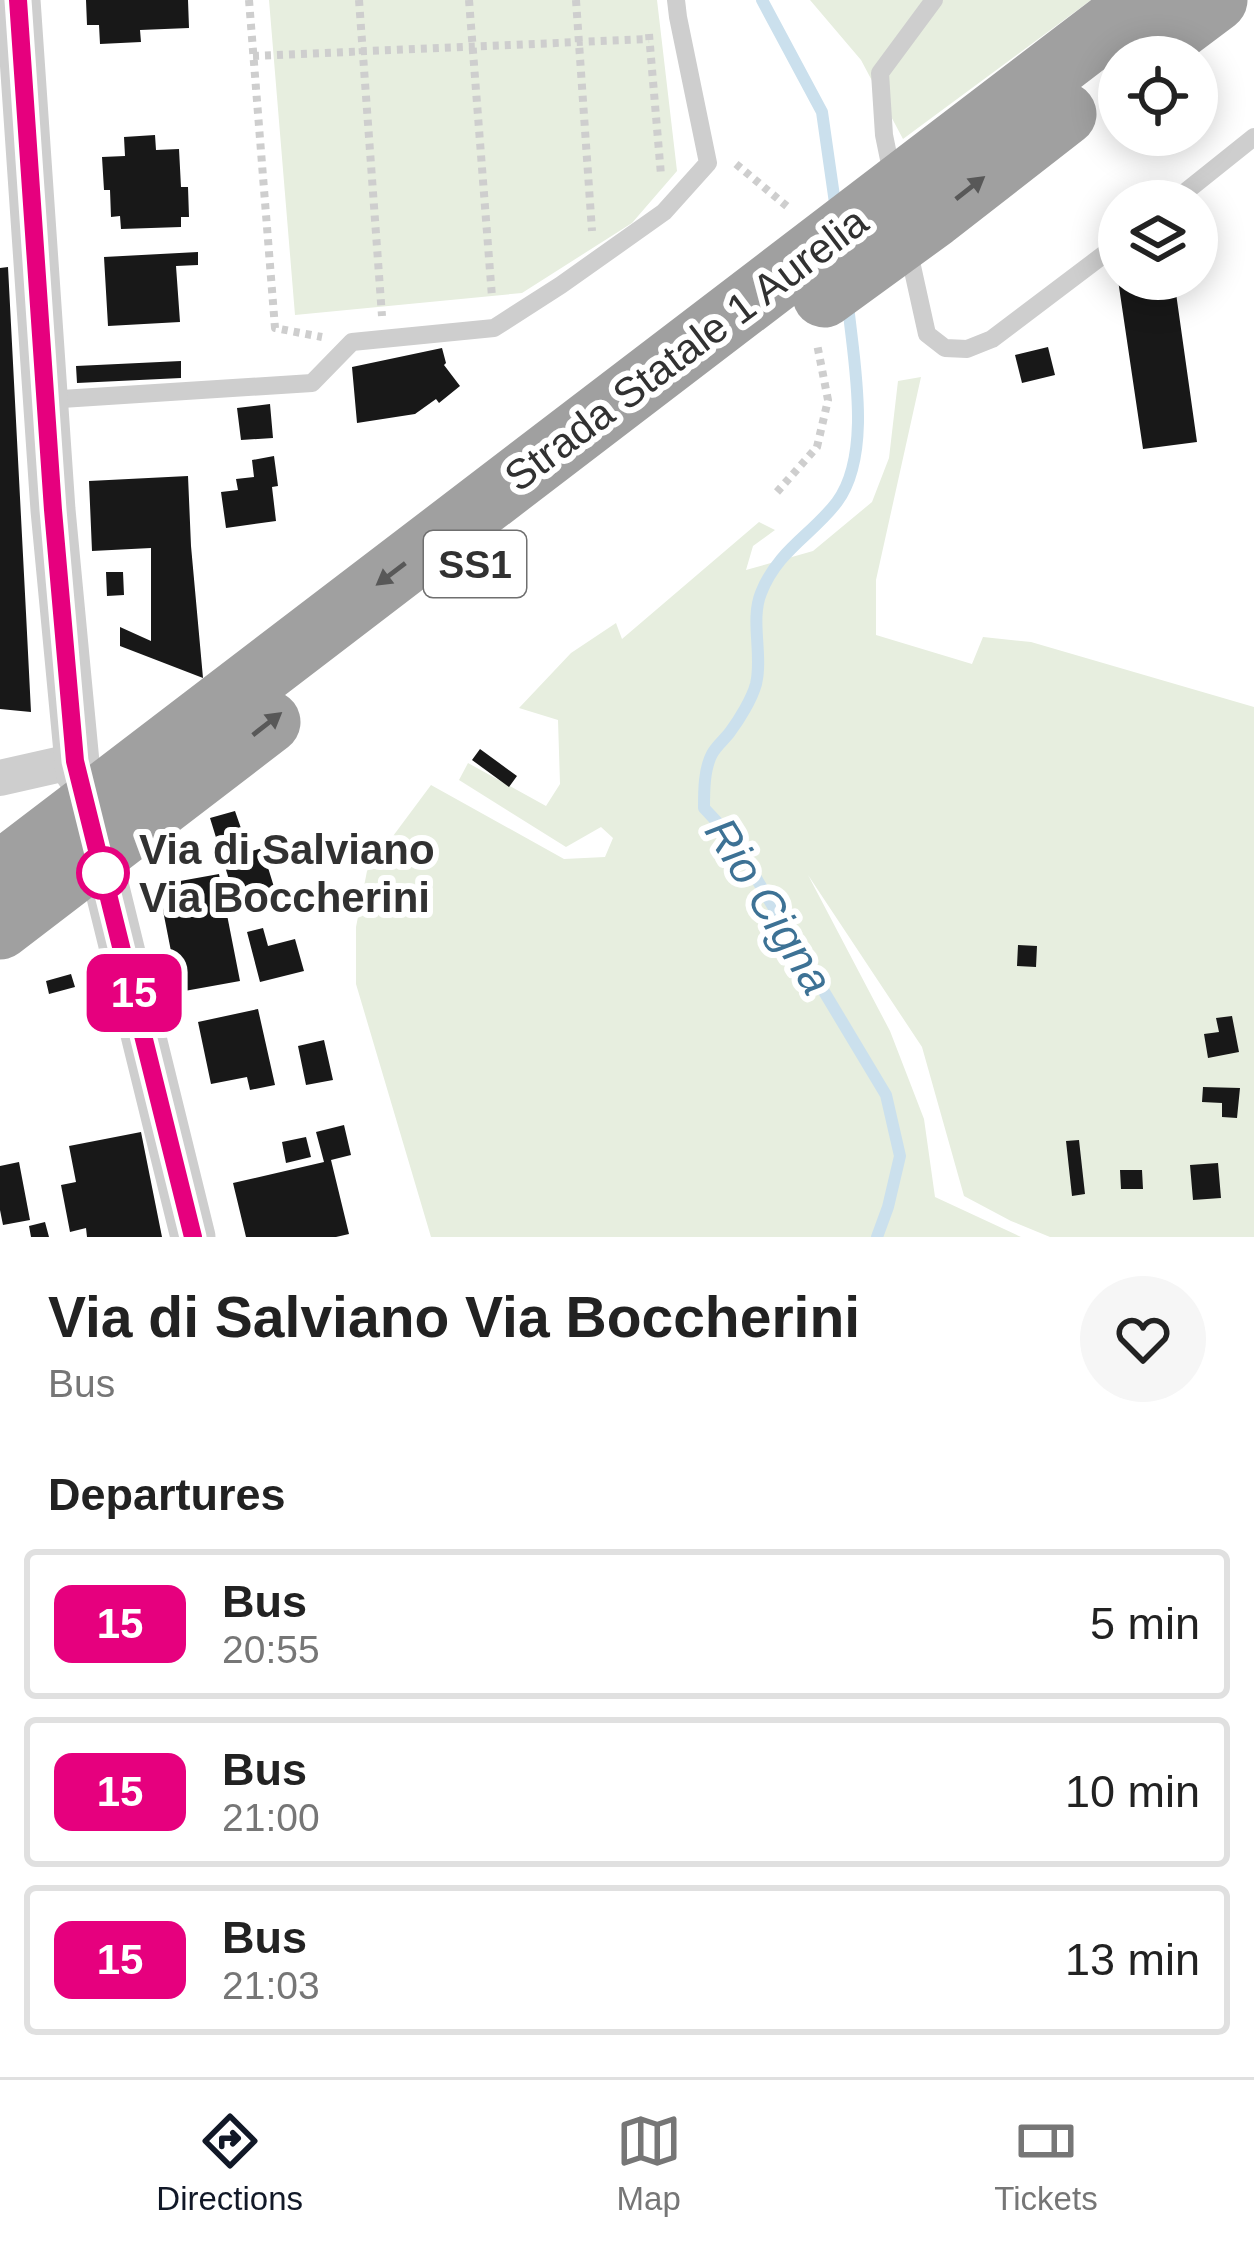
<!DOCTYPE html>
<style>
body{margin:0;font-family:Helvetica,sans-serif;background:#f6f6f6;color:#222;height:100vh;display:flex;flex-direction:column;font-size:45px;white-space:nowrap}
*{box-sizing:border-box;margin:0}
p{font-size:39px;color:#767676}
.icon{flex:none;width:66px;height:66px;fill:none;stroke:currentColor;stroke-width:2;stroke-linecap:round;stroke-linejoin:round}
.map{position:relative;height:1237px;overflow:hidden}
.side{display:flex;flex-direction:column;background:#fff;flex:1}
.side>*{flex:none}
.badge{padding:0 24px;border-radius:18px;font-size:42px;line-height:78px}
.fabs{position:absolute;left:1098px;top:36px;display:grid;gap:24px}
.fabs a{display:grid;place-items:center;width:120px;height:120px;border-radius:50%;background:#fff;box-shadow:0 6px 30px #0003;font-size:60px}
.map>.badge{position:absolute;translate:-50% -50%;box-shadow:0 0 0 6px #fff}
h2{padding:0 48px;font-size:45px;line-height:108px}
.round{display:grid;place-items:center;flex:none;width:126px;height:126px;border-radius:63px;background:#f6f6f6}
.overview{display:flex;align-items:center;justify-content:space-between;height:204px;padding:0 48px}
h1{font-size:57px;font-weight:700;line-height:90px}
ul{padding:0;list-style:none}
li{display:flex;align-items:center;gap:36px;height:150px;margin:0 24px 18px;padding:0 24px;border:6px solid #e0e0e0;border-radius:12px}
li div{flex:1}
li b{display:block;font-size:45px}
li em{font-style:normal}
li .badge{min-width:132px;font-weight:700;text-align:center}
.menu{display:flex;justify-content:space-around;align-items:center;height:168px;border-top:3px solid #e0e0e0;background:#fff;font-size:33px;color:#767676}
.menu a{display:grid;justify-items:center;gap:6px}
.menu .on{color:#111827}
.map>svg:first-child{display:block}
</style>
<div class="map">
<svg width="1254" height="1237" viewBox="0 0 1254 1237">
<rect width="100%" height="100%" fill="#fff"/>
<path fill="#e7eedf" d="M 269,0 L 657,0 L 677,171 L 632,223 L 522,293 L 295,315 Z
M 810,0 L 1091,0 L 903,139 L 861,60 Z
M 921,377 L 876,580 L 876,635 L 972,664 L 983,637 L 1031,642 L 1254,707 L 1254,1237 L 1050,1237 L 1011,1221 L 964,1196 L 922,1047 L 808,875 L 890,1031 L 924,1119 L 935,1197 L 1021,1237 L 431,1237 L 356,984 L 356,927 L 367,871 L 431,785 L 564,859 L 605,857 L 613,838 L 601,827 L 566,847 L 459,780 L 468,763 L 546,806 L 560,784 L 558,720 L 519,708 L 571,653 L 616,623 L 622,639 L 759,522 L 775,530 L 753,546 L 746,570 L 813,551 L 872,502 L 889,458 L 898,381 Z"/>
<g fill="none" stroke-linecap="round" stroke-linejoin="round">
<path stroke="#cbe0ed" stroke-width="12" d="M 762,0 L 822,112 L 835,203
M 849,314 C 855,369 871,456 837,502 C 812,535 778,550 761,593 C 750,620 763,655 756,684 C 752,699 739,720 730,732 C 725,739 716,746 712,754 C 704,769 704,791 704,808 L 732,838 L 886,1095 L 900,1156 L 888,1207 L 877,1237"/>
</g>
<path fill="#181818" d="M 86,0 L 188,0 L 189,28 L 140,30 L 141,42 L 100,44 L 99,25 L 87,25 Z
M 155,135 L 156,150 L 179,149 L 181,187 L 188,187 L 189,217 L 181,217 L 181,227 L 121,229 L 120,216 L 111,217 L 110,190 L 104,190 L 102,157 L 125,156 L 124,137 Z
M 198,252 L 198,265 L 176,266 L 180,322 L 108,326 L 104,257 Z
M 8,267 L 26,613 L 31,712 L 0,709 L 0,268 Z
M 1174,279 L 1197,442 L 1143,449 L 1118,280 Z
M 1048,347 L 1055,375 L 1022,383 L 1015,355 Z
M 442,348 L 446,363 L 444,365 L 460,386 L 439,403 L 436,399 L 415,414 L 357,423 L 352,367 Z
M 181,361 L 181,378 L 77,383 L 76,366 Z
M 270,404 L 273,438 L 241,440 L 237,408 Z
M 274,456 L 278,486 L 272,487 L 276,521 L 226,528 L 221,492 L 238,490 L 236,479 L 254,477 L 252,460 Z
M 188,476 L 191,546 L 203,678 L 120,646 L 120,627 L 151,641 L 151,548 L 92,551 L 89,481 Z
M 106,572 L 123,572 L 124,595 L 107,596 Z
M 480,749 L 517,776 L 509,787 L 472,760 Z
M 235,811 L 243,834 L 237,836 L 242,854 L 262,848 L 274,887 L 235,899 L 210,818 Z
M 219,874 L 240,981 L 179,992 L 158,885 Z
M 263,928 L 268,946 L 295,939 L 304,971 L 260,982 L 247,932 Z
M 1018,945 L 1037,946 L 1036,967 L 1017,966 Z
M 71,974 L 75,987 L 49,994 L 46,981 Z
M 258,1009 L 275,1085 L 250,1090 L 247,1077 L 211,1084 L 198,1022 Z
M 1232,1016 L 1239,1052 L 1208,1058 L 1204,1034 L 1219,1032 L 1216,1018 Z
M 324,1040 L 333,1080 L 306,1085 L 298,1046 Z
M 1203,1087 L 1240,1088 L 1237,1118 L 1222,1117 L 1222,1103 L 1202,1102 Z
M 344,1125 L 351,1155 L 331,1160 L 349,1234 L 336,1237 L 246,1237 L 233,1183 L 324,1162 L 316,1132 Z
M 141,1132 L 162,1237 L 87,1237 L 86,1228 L 70,1232 L 61,1185 L 76,1182 L 69,1146 Z
M 306,1137 L 311,1157 L 286,1163 L 282,1142 Z
M 1079,1140 L 1085,1194 L 1072,1196 L 1066,1141 Z
M 19,1162 L 30,1220 L 3,1225 L 0,1210 L 0,1166 Z
M 1218,1163 L 1221,1198 L 1193,1200 L 1190,1165 Z
M 1120,1170 L 1142,1170 L 1143,1189 L 1121,1189 Z
M 45,1222 L 49,1237 L 31,1237 L 29,1226 Z"/>
<g fill="none" stroke-linecap="round" stroke-linejoin="round">
<path stroke="#cecece" stroke-width="8" stroke-dasharray="6 6" stroke-linecap="butt" d="M 249,0 L 275,328 L 322,337
M 359,0 L 382,316
M 469,0 L 492,297
M 576,0 L 592,231
M 649,34 L 661,175
M 253,56 L 649,39
M 736,164 L 789,208
M 777,492 L 817,447 L 828,400 L 817,344"/>
<path stroke="#cecece" stroke-width="18" d="M 892,174 L 884,135 L 880,73 L 934,0
M 1174,201 L 1254,137
M 908,248 L 927,334 L 945,348 L 967,349 L 992,339 L 1119,243
M 46,400 L 312,383 L 352,342 L 494,328 L 561,285 L 664,212 L 708,163 L 678,17 L 676,0"/>
<path stroke="#cecece" stroke-width="36" d="M 0,778 L 75,761"/>
<path stroke="#cecece" stroke-width="45" d="M 18,0 L 53,510 L 78,773
M 105,880 L 193,1237"/>
<path stroke="#a0a0a0" stroke-width="63" d="M 1140,57 L 1216,0
M 824,296 L 934,216 L 1065,114
M 0,873 L 1143,0
M 0,928 L 269,722"/>
</g>
<defs><path id="oneway-solid" d="M-6-.8H1V-3.2L6.5 0L1 3.2V.8H-6Z" transform="scale(3)"/></defs>
<g fill="#585858">
<use href="#oneway-solid" transform="translate(970 188) rotate(-38)"/>
<use href="#oneway-solid" transform="translate(391 574) rotate(143)"/>
<use href="#oneway-solid" transform="translate(267 724) rotate(-38)"/>
</g>
<g fill="none" stroke-linecap="round" stroke-linejoin="round">
<defs>
<path id="line" d="M 18,0 L 53,510 L 75,761 L 193,1237"/>
</defs>
<use href="#line" stroke="#fff" stroke-width="27"/>
<use href="#line" stroke="#e6007e" stroke-width="18"/>
</g>
<circle fill="#fff" stroke="#e6007e" stroke-width="6" cx="103" cy="873" r="24"/>
<g text-anchor="middle" dominant-baseline="central" stroke-width="12" stroke-linejoin="round" paint-order="stroke">
<rect fill="#fff" stroke="#6f6f6f" stroke-width="3" x="424" y="531" width="102" height="66" rx="9"/>
<g font-size="39" font-weight="bold" fill="#313131">
<text x="475" y="564">SS1</text>
</g>
<g font-size="42" fill="#313131" stroke="#fff">
<text transform="translate(686 349) rotate(-37)">Strada Statale 1 Aurelia</text>
</g>
<g font-size="42" font-weight="bold" fill="#313131" stroke="#fff" text-anchor="start">
<text x="139" y="849">Via di Salviano<tspan x="139" dy="48">Via Boccherini</tspan></text>
</g>
<g font-size="45" font-style="italic" fill="#3d7295" stroke="#fff">
<text transform="translate(769 906) rotate(58)">Rio Cigna</text>
</g>
</g>
</svg>
<div class="fabs">
<a><svg class="icon" aria-label="locate" viewBox="0 0 24 24"><circle cx="12" cy="12" r="6"/><path d="M12 2v4M12 18v4M2 12h4M18 12h4"/></svg></a>
<a><svg class="icon" aria-label="layers" viewBox="0 0 24 24"><path d="M12 4l9 5-9 5-9-5zM3 14l9 5 9-5"/></svg></a>
</div>
<b class="badge" style="left:134px;top:993px;background:#e6007e;color:#fff">15</b>
</div>
<section class="side">
<div class="overview"><div><h1>Via di Salviano Via Boccherini</h1><p>Bus</p></div><a class="round"><svg class="icon" aria-label="heart" viewBox="0 0 24 24"><path d="M12 20l-8-8c-3-5 5-10 8-4 3-6 11-1 8 4z"/></svg></a></div>
<h2>Departures</h2>
<ul>
<li><span class="badge" style="background:#e6007e;color:#fff">15</span><div><b>Bus</b><p>20:55</p></div><em>5 min</em></li>
<li><span class="badge" style="background:#e6007e;color:#fff">15</span><div><b>Bus</b><p>21:00</p></div><em>10 min</em></li>
<li><span class="badge" style="background:#e6007e;color:#fff">15</span><div><b>Bus</b><p>21:03</p></div><em>13 min</em></li>
</ul>
</section>
<nav class="menu">
<a class="on"><svg class="icon" aria-label="directions" viewBox="0 0 24 24"><path d="M12 3l9 9-9 9-9-9zM9 14v-3h6M13 9l2 2-2 2"/></svg>Directions</a>
<a><svg class="icon" aria-label="map" viewBox="0 0 24 24"><path d="M3 6l6-2 6 2 6-2v14l-6 2-6-2-6 2zM9 4v14M15 6v14"/></svg>Map</a>
<a><svg class="icon" aria-label="tickets" viewBox="0 0 24 24"><path d="M3 7h18v10H3zM15 7v10"/></svg>Tickets</a>
</nav>
